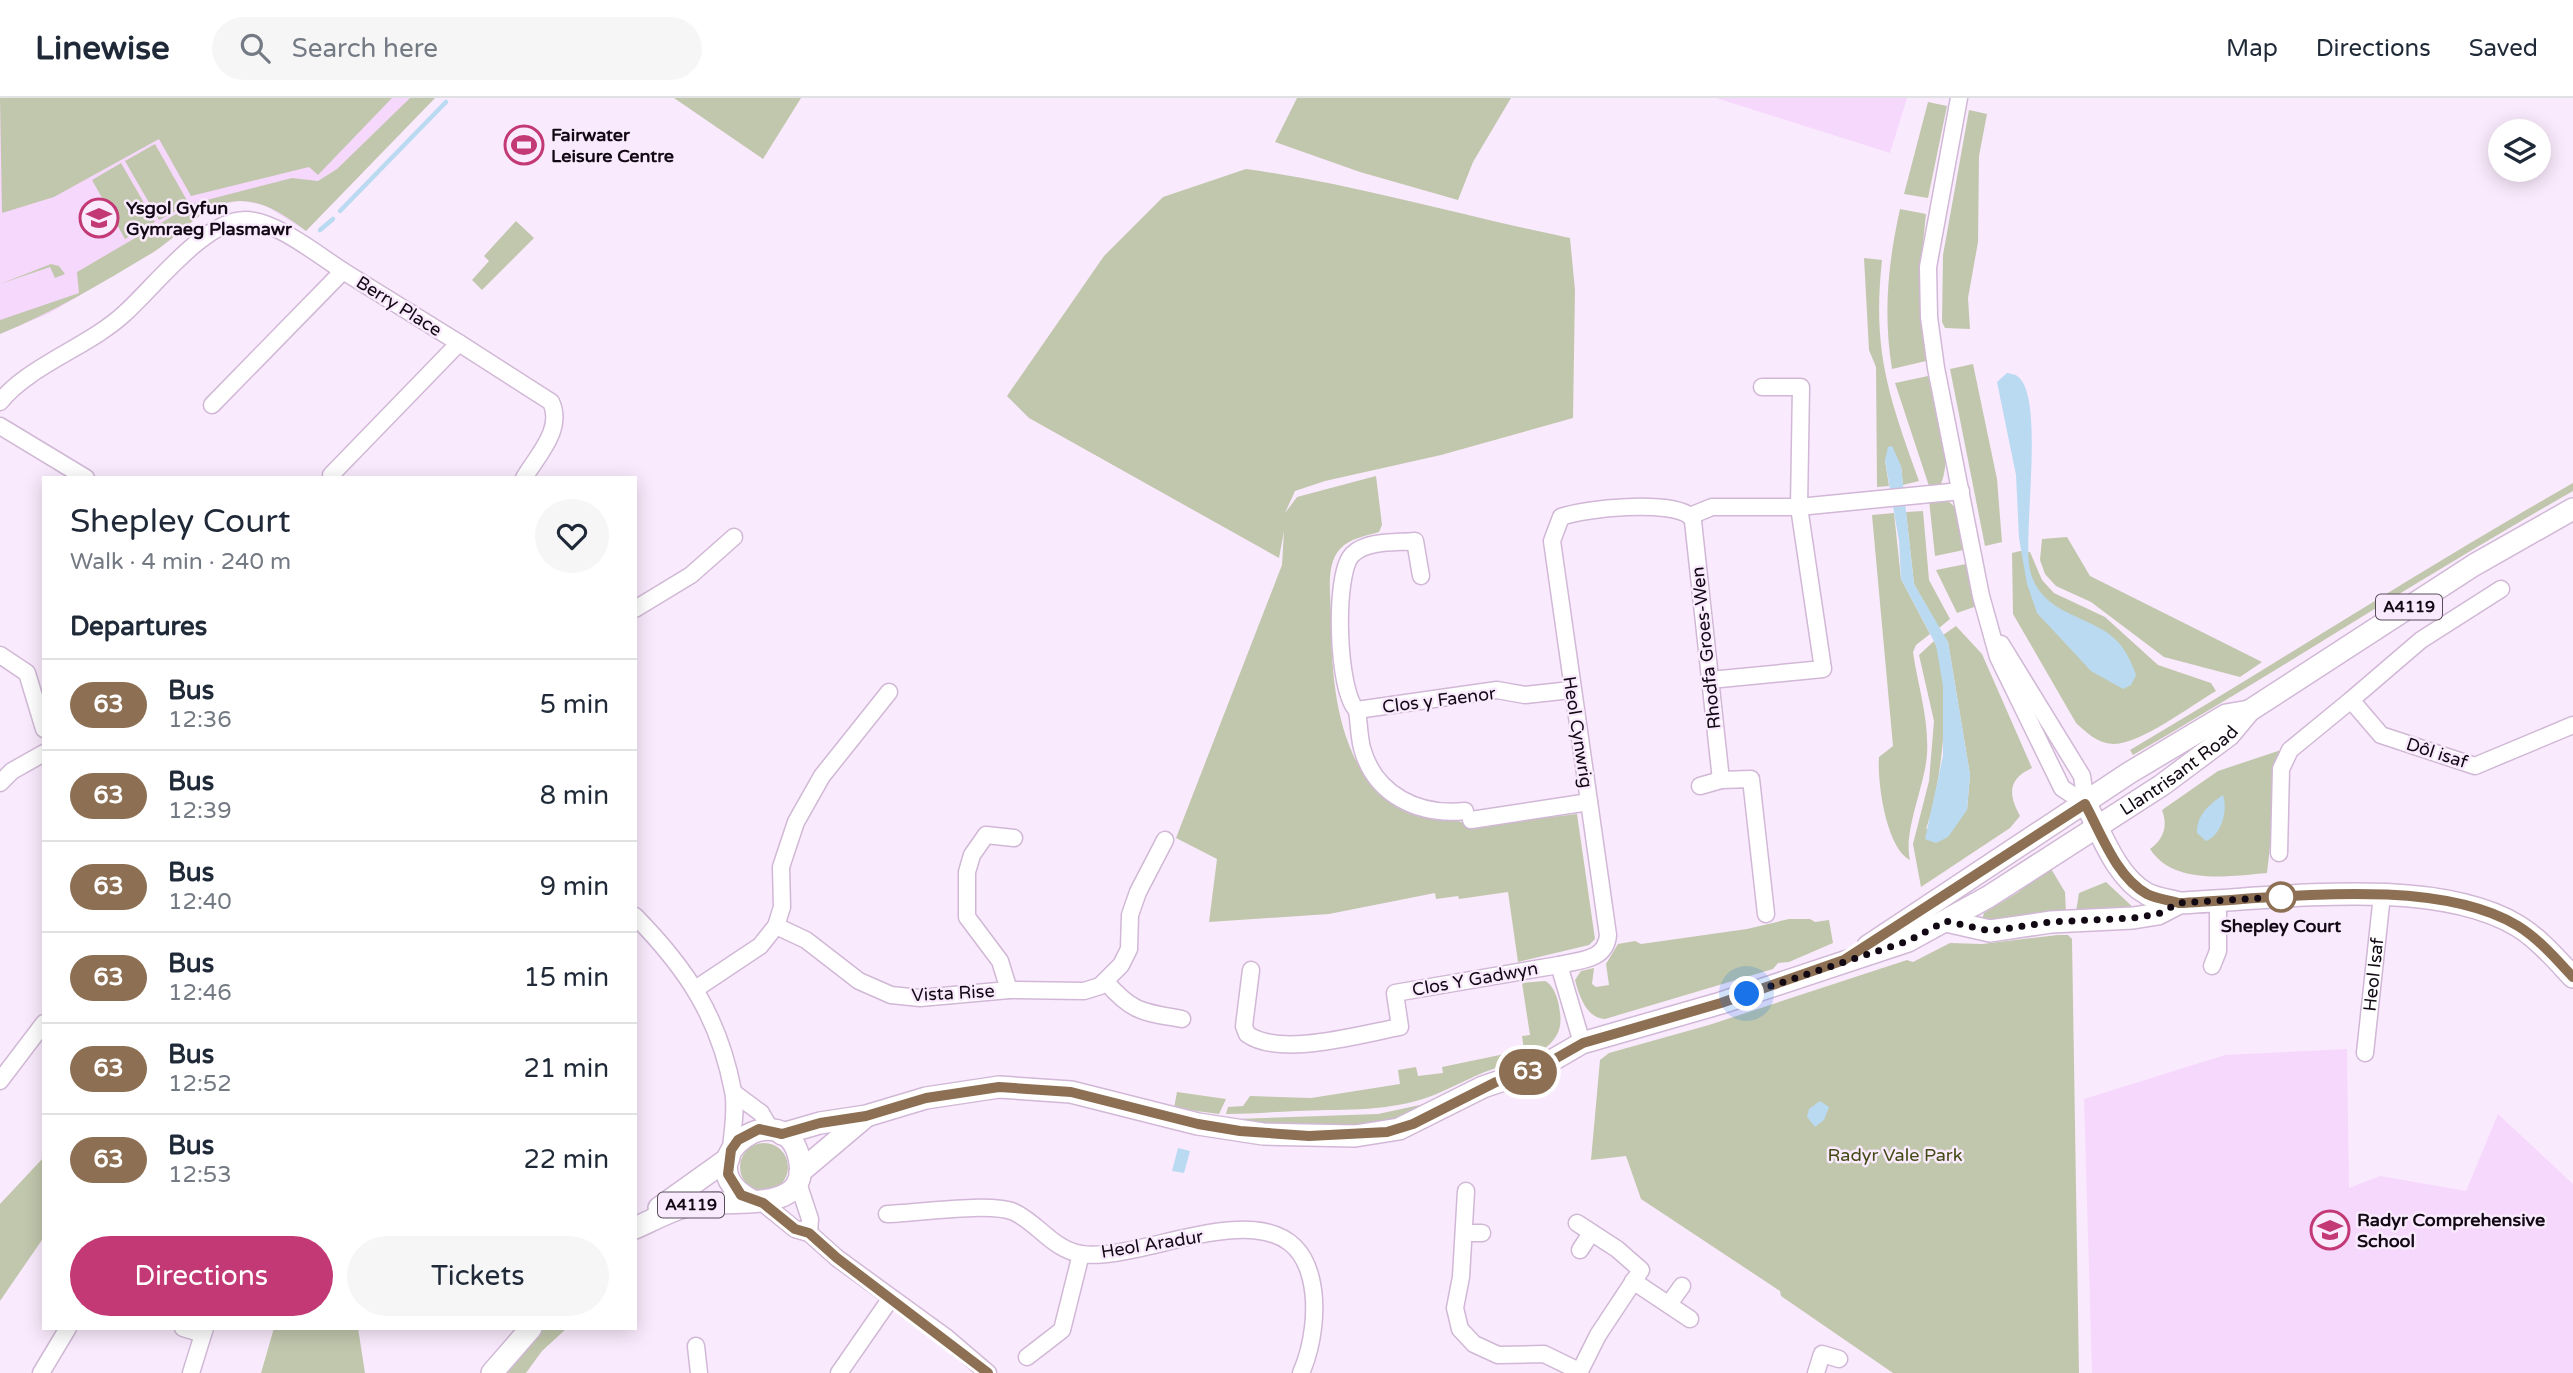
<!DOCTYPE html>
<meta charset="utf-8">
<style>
body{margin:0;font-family:"Varela Round",sans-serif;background:#f6f6f7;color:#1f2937;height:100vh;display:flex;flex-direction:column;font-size:26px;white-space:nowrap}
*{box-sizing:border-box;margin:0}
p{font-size:23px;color:#747a83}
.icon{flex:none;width:38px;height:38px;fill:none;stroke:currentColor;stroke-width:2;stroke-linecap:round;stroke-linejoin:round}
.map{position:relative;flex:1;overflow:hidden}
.drawer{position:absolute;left:42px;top:378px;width:595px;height:854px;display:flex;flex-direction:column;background:#fff;border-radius:0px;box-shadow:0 4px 18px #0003}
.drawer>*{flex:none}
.badge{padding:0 14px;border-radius:23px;font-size:24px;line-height:46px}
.buttons{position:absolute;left:2488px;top:21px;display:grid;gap:14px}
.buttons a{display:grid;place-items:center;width:63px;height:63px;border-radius:50%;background:#fff;box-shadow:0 4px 18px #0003;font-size:35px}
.you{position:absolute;width:35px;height:35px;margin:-18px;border:5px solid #fff;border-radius:50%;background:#1a73e8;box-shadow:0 0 0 10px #1a73e833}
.map>.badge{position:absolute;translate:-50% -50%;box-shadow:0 0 0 4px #fff}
h2{padding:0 28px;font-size:26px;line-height:63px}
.round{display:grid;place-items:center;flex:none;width:74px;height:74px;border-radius:37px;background:#f6f6f7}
.overview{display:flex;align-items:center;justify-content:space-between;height:119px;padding:0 28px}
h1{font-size:33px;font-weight:600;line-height:52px}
.primary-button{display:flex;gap:14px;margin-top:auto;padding:14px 28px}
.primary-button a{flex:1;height:80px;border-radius:42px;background:#c23976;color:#fff;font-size:28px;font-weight:600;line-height:80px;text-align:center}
.primary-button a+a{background:#f6f6f7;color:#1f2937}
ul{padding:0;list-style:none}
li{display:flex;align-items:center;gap:21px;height:91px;padding:0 28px;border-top:2px solid #e0e1e3}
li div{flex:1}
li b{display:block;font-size:26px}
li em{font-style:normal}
li .badge{min-width:77px;font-weight:700;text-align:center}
header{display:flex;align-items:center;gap:42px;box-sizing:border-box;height:98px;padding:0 35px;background:#fff;border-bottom:2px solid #e0e1e3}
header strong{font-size:33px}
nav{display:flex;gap:38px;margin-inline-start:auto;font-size:24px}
.search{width:490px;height:63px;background:#f6f6f7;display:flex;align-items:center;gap:18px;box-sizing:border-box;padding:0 24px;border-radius:38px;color:#747a83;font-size:26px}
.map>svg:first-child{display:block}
</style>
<header>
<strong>Linewise</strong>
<div class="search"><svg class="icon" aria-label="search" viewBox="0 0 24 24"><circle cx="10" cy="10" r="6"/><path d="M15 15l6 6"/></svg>Search here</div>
<nav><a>Map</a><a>Directions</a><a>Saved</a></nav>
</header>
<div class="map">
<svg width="2573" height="1275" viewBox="0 0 2573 1275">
<rect width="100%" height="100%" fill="#faeafd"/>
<path fill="#f6d8fd" d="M 0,0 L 435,0 L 306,133 L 264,107 L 241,103 L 229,105 L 207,112 L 155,153 L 50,215 L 0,236 Z
M 1716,0 L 1907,0 L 1890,55 Z
M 2347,951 L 2349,1090 L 2380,1078 L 2466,1093 L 2498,1016 L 2573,1086 L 2573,1275 L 2092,1275 L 2084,1001 L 2225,957 Z"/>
<path fill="#c1c7ac" d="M 0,0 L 392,0 L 318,77 L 309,69 L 191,98 L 159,41 L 54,99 L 2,115 Z
M 410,0 L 435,0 L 306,133 C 286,118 264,102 238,103 C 203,105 180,138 152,155 C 102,185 54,214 0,236 L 0,222 L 79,195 L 77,174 L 195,105 L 292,80 L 318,83 L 337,71 Z
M 674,0 L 801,0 L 763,61 Z
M 1297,0 L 1511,0 L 1473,64 L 1458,102 L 1360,74 L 1275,44 Z
M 1928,4 L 1947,8 L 1928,100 L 1904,96 Z
M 1969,12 L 1987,16 L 1979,58 L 1978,144 L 1968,200 L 1970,231 L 1945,230 L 1942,224 L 1943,157 Z
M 155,46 L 189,106 L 159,122 L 125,63 Z
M 121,65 L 155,124 L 125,141 L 92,82 Z
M 1246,71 C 1355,86 1462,118 1570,140 L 1575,192 L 1573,320 L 1441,357 L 1325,383 L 1295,393 L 1285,415 L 1297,399 L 1376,378 L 1382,427 L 1379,434 C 1366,438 1350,440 1340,451 C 1325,467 1331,498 1331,518 C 1331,587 1338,687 1414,717 C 1427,722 1444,717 1456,722 C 1461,724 1462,725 1470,725 L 1471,731 L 1485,727 L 1577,716 L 1595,841 L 1589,847 L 1518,864 L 1508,794 L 1459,801 L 1458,798 L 1436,801 L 1435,795 L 1329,816 L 1209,824 L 1217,761 L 1176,740 L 1282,467 L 1284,433 L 1279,460 L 1029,320 L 1007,298 L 1104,158 L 1163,99 Z
M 1900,111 L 1926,116 L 1919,184 L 1926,263 L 1892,271 C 1883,216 1888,165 1900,111 Z
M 516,123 L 534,140 L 482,192 L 472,182 L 489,163 L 484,158 Z
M 1864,160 L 1882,162 C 1872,254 1889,299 1919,383 L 1903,387 L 1901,368 L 1885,362 L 1889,388 L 1877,389 L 1876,269 L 1869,252 Z
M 51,166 L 59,168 L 65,176 L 55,180 L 50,169 L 0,186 Z
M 1973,266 L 1997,381 L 2002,444 L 1985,448 L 1950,271 Z
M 1928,278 C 1936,311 1954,354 1941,386 L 1930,391 L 1895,285 Z
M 2573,385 L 2573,393 C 2424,478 2281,571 2133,657 L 2130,652 C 2279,564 2423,470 2573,385 Z
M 1946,401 L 1956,410 L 1964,452 L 1935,458 L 1929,402 Z
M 1923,413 L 1929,482 L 1950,521 L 1939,530 L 1914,486 L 1906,414 Z
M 1894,415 L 1901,481 L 1930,536 L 1916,547 L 1913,554 C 1918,589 1929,620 1927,656 C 1925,688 1903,733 1910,762 C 1886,750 1877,683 1879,659 L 1893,648 L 1872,417 Z
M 2067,439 L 2090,478 L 2262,564 L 2240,579 L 2164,559 L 2091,504 L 2056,488 L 2045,476 L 2040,462 L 2042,441 Z
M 2020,453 L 2030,454 L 2042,482 L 2054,495 L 2105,519 L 2158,567 L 2211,585 L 2216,593 C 2192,607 2139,647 2113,646 C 2097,645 2087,635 2076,625 L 2013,516 L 2012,455 Z
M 1966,466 L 1977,508 L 1957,515 L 1936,472 Z
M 1956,528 L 1982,556 L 2032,670 C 2008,681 2008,696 2020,718 L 2010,730 L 1921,789 L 1913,746 L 1929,683 L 1934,623 L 1919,557 L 1934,543 C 1955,583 1941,689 1926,731 L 1967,712 L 1970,677 L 1948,544 L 1943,537 Z
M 2281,652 L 2267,775 C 2230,778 2174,788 2150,751 C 2164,741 2168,728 2162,712 L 2218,673 Z
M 2050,769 L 2065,794 L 2066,815 L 1992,823 L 1982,821 L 1984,815 L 2017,795 Z
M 2106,784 L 2136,812 L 2076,814 L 2079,795 Z
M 1789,821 L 1810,821 L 1815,824 L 1829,822 L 1833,845 L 1789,864 L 1778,865 L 1773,871 L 1605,921 C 1586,920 1579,897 1575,882 L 1581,873 L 1594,870 L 1592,886 L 1596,889 L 1609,887 L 1606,866 L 1618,846 L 1635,843 L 1641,846 L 1747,831 Z
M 2058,837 L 2068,837 L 2072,841 L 2079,1275 L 1893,1275 L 1781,1198 L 1780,1193 L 1641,1101 L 1626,1058 L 1591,1062 L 1600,962 L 1609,955 L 1709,927 L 1907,862 L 1913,864 L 1950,845 L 1982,846 Z
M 1545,883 C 1555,888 1559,904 1560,915 C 1566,954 1519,962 1493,971 C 1469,979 1448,993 1423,1001 C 1381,1014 1339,1011 1296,1013 C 1272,1014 1249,1016 1226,1016 L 1228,1009 L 1243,1008 L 1250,998 L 1311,1000 L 1400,986 L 1398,972 L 1416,969 L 1418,978 L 1443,975 L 1442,969 L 1524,952 L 1522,938 L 1530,937 L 1522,885 Z
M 1177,994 L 1226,1001 L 1219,1016 L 1174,1010 Z
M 1429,1005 C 1372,1040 1300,1032 1236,1021 L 1378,1016 Z
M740 1069a24 24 0 1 1 48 0a24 24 0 1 1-48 0Z
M 44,1059 L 44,1139 L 0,1203 L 0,1106 Z
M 274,1230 L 358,1230 L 365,1275 L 261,1275 Z
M 544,1230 L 567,1230 L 542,1253 L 526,1275 L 507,1275 Z"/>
<path fill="#badaf1" d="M 2007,275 C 2008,275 2017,277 2017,278 C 2046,296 2022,438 2030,472 C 2041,519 2092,516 2118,544 C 2127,554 2132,566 2136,577 L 2131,587 L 2123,591 L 2091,573 L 2037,515 L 2027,486 L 2019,440 L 2016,377 L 1997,284 Z
M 1892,348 L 1901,368 L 1914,486 L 1948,544 L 1970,677 L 1967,712 L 1948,739 L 1936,745 L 1925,741 L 1943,658 L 1943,588 L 1936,547 L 1901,481 L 1899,443 L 1885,362 L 1888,349 Z
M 2223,697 C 2228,712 2222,737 2206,743 L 2197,735 C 2197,716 2209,707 2223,697 Z
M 1820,1003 L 1829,1009 L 1824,1022 L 1815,1029 L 1807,1019 L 1809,1011 Z
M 1178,1050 L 1190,1053 L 1184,1075 L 1172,1073 Z"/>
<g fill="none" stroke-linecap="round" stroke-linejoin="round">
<path stroke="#badaf1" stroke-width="4.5" d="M 340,113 L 446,4
M 320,132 L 333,121"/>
<defs>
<g id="minor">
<path d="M 1959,0 L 1928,169 L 1929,219 L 1936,270 L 1981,498 L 1998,559 L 2062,690 L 2086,706"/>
<path d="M 459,245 L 551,304 C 564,331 537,358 524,380"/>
<path d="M 0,304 C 28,268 90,248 125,215 C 154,189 205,122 245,122 C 275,122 318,157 343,173"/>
<path d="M 212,307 L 343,173 L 459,245 L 331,377"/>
<path d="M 0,328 L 86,380"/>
<path d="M 1690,418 L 1693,423 L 1721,682 L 1751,681 L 1766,816"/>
<path d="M 1690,418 L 1712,409 L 1799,409 L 1961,393"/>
<path d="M 1421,478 L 1415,443 C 1396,445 1368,442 1353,456 C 1333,473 1337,595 1357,612 L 1497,592 L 1525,597 L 1571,592"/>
<path d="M 2501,491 L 2421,542 L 2351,602 L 2381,637 L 2475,668 L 2573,627"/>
<path d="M 635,511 L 691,477 L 734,439"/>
<path d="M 2001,546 L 2082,678 L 2086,706"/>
<path d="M 0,557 L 27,575 L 44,631"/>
<path d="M 1710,582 L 1823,571 L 1799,409 L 1801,289 L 1762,289"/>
<path d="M 1357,612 C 1359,625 1359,638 1362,650 C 1375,698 1420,718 1465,713"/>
<path d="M 0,685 L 12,673 L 44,655"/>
<path d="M 1700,688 L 1721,682"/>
<path d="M 1471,722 L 1589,704"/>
<path d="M 2279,755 L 2281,671 L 2290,652 L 2351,602"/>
<path d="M 635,818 C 687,871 719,919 733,993 C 737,1011 732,1034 731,1052"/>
<path d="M 776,828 L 806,842 L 859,883 L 891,897 L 920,900 L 1009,892 L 1084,893 L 1100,888 L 1121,867 L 1129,851 L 1130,817 L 1138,794 L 1165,742"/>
<path d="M 2212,868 L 2218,853 L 2218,803"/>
<path d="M 1251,872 L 1244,928 L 1247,936 C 1280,960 1361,936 1400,929 L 1395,895 L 1559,867"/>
<path d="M 1106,884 C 1133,915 1143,914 1182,921"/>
<path d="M 697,890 L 760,848 L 776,828 L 782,809 L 781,769 L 796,724 L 822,678 L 889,594"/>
<path d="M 1009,892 L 1000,863 L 967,819 L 967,774 L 972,757 L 986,737 L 1014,740"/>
<path d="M 1582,945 L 1559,867 C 1579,862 1606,863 1608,837 L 1552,443 L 1561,419 C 1585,410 1670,402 1690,418"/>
<path id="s1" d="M 2365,955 L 2382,797"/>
<path d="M 0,983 L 44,925"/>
<path d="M 734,995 L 761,1015 L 771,1032"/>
<path d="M 797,1082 L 810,1121 L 809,1135"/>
<path d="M 1466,1093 L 1461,1179 L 1455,1210 L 1460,1231 L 1474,1246 L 1498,1257 L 1544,1256 L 1579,1273"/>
<path d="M 763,1105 L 795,1131 L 809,1135 L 837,1160 L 947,1240 L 988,1275"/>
<path d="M 887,1116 C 916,1115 991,1104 1014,1114 C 1038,1125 1052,1151 1081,1156 C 1144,1166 1288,1081 1311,1181 C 1318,1210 1313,1248 1301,1275"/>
<path d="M 1577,1125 L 1617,1151 L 1641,1172 L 1598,1237 L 1579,1275"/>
<path d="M 1464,1135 L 1482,1135"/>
<path d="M 1580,1152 L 1591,1135"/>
<path d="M 1633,1183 L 1690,1221"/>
<path d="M 1669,1206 L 1682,1188"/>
<path d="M 183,1230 L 203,1236"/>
<path d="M 696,1248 L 699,1275"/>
<path d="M 1027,1259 L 1062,1232 L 1081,1156"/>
<path d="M 41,1275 L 68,1230"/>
<path d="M 191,1275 L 205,1230"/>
<path d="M 839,1275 L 891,1200"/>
<path d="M 1816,1275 L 1822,1256 L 1839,1261"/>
</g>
<g id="major">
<path d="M 2086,706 C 2101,735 2116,779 2147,796 C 2157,801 2169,802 2179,805 C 2276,801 2433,777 2518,828 C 2539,841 2556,861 2573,879"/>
<path d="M 1946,823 L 1990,833 L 2051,824 L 2133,820 L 2158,816 L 2179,805"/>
<path d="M 1868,848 L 2129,675 L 2226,617 L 2249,613"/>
<path id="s2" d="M 782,1036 L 820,1025 L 866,1018 L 926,1000 L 999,989 L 1071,994 L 1198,1026 L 1263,1036 L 1355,1038 L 1399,1031 L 1483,989 L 1539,970 L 1582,945 L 1721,905 L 1908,843 L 1988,799 L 2162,687 L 2229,637 L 2249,613 L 2474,467 L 2573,411"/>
<path d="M 800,1074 L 864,1020"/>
<path d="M 659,1110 L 729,1060"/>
<path d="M 635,1130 C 653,1122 671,1112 690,1107 C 721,1099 808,1119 800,1065 C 789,988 678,1062 751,1102"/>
<path d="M 492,1275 L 531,1230"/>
</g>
</defs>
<use href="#minor" stroke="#d1b8d6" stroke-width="19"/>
<use href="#major" stroke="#d1b8d6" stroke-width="24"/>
<use href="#minor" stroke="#fff" stroke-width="16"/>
<use href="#major" stroke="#fff" stroke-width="21"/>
</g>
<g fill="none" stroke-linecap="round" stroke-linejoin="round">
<defs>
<path id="line" d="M 988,1275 L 837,1160 L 809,1135 L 795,1131 L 763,1105 L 741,1097 L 728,1076 L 731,1052 L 738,1042 L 759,1031 L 782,1036 L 820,1025 L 866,1018 L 926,1000 L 999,989 L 1071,994 L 1198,1026 L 1240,1033 L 1309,1038 L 1387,1034 L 1413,1026 L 1496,984 L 1539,970 L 1583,945 L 1721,905 L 1844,862 L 2085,706 C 2101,735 2116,779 2147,796 C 2157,801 2169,802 2179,805 C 2275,801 2434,777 2518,828 C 2539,841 2556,861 2573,879"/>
</defs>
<use href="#line" stroke="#fff" stroke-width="16"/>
<use href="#line" stroke="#8d7054" stroke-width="10"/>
<path stroke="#120914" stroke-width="7" stroke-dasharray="0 12.6" d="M 1747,896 L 1908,843 L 1946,823 L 1990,833 L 2051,824 L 2133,820 L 2158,816 L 2179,805 L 2281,799"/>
</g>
<defs>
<symbol id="stadium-ring" viewBox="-11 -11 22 22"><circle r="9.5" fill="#faeafd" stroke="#c23976" stroke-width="1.5"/><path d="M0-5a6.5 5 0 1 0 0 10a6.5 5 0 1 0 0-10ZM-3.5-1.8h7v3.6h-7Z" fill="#c23976"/></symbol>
<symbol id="school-ring" viewBox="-11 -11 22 22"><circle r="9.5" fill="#faeafd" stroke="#c23976" stroke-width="1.5"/><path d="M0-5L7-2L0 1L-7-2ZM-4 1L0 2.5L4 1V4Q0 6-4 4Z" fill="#c23976"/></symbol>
</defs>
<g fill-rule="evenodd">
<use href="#stadium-ring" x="502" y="25" width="44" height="44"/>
<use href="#school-ring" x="77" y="98" width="44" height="44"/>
<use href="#school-ring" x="2308" y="1110" width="44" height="44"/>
</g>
<circle fill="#fff" stroke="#8d7054" stroke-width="3.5" cx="2281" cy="799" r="14"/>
<g text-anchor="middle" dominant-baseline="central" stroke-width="5" stroke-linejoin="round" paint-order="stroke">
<g fill="#faeafd" stroke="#584c5a" stroke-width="2">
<rect x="2376" y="496.5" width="66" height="25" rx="5"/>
<rect x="658" y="1094.5" width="66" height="25" rx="5"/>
</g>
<g font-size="16" font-weight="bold" fill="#120914">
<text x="2409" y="509">A4119</text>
<text x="691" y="1107">A4119</text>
</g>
<g font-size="18" font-weight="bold" fill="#120914" stroke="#faeafd" text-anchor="start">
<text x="551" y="37">Fairwater<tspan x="551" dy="21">Leisure Centre</tspan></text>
<text x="126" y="110">Ysgol Gyfun<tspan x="126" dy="21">Gymraeg Plasmawr</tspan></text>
<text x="2357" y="1122">Radyr Comprehensive<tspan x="2357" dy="21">School</tspan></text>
</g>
<g font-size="18" fill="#120914" stroke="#faeafd">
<text transform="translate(399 208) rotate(32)">Berry Place</text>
<text transform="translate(1706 550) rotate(-96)">Rhodfa Groes-Wen</text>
<text transform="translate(1439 602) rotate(-7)">Clos y Faenor</text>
<text transform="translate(1578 634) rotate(81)">Heol Cynwrig</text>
<text transform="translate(2437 655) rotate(18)">Dôl isaf</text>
<text stroke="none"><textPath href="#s2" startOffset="1493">Llantrisant Road</textPath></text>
<text stroke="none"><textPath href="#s1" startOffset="79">Heol Isaf</textPath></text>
<text transform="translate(1475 881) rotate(-10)">Clos Y Gadwyn</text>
<text transform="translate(953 895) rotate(-3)">Vista Rise</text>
<text transform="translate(1152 1146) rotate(-9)">Heol Aradur</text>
</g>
<g font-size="18" font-weight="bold" fill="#120914" stroke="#faeafd">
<text x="2281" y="828">Shepley Court</text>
</g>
<g font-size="18" fill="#434b14" stroke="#faeafd">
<text x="1895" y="1057">Radyr Vale Park</text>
</g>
</g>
</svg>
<div class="buttons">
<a><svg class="icon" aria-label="layers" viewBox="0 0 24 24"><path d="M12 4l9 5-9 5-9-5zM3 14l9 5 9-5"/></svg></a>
</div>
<div class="you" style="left:1747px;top:896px"></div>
<b class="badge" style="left:1528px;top:974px;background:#8d7054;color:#fff">63</b>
<section class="drawer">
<div class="overview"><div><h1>Shepley Court</h1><p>Walk · 4 min · 240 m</p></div><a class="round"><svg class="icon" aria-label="heart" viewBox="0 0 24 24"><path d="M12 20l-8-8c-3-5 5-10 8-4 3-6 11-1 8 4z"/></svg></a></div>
<h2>Departures</h2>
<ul>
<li><span class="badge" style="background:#8d7054;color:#fff">63</span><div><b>Bus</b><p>12:36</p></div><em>5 min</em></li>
<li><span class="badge" style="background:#8d7054;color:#fff">63</span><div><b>Bus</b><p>12:39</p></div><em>8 min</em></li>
<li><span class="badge" style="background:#8d7054;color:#fff">63</span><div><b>Bus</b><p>12:40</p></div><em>9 min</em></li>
<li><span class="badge" style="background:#8d7054;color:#fff">63</span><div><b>Bus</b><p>12:46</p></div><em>15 min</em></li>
<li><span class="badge" style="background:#8d7054;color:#fff">63</span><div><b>Bus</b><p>12:52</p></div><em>21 min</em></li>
<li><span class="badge" style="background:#8d7054;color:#fff">63</span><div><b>Bus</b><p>12:53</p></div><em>22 min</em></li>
</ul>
<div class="primary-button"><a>Directions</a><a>Tickets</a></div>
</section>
</div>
